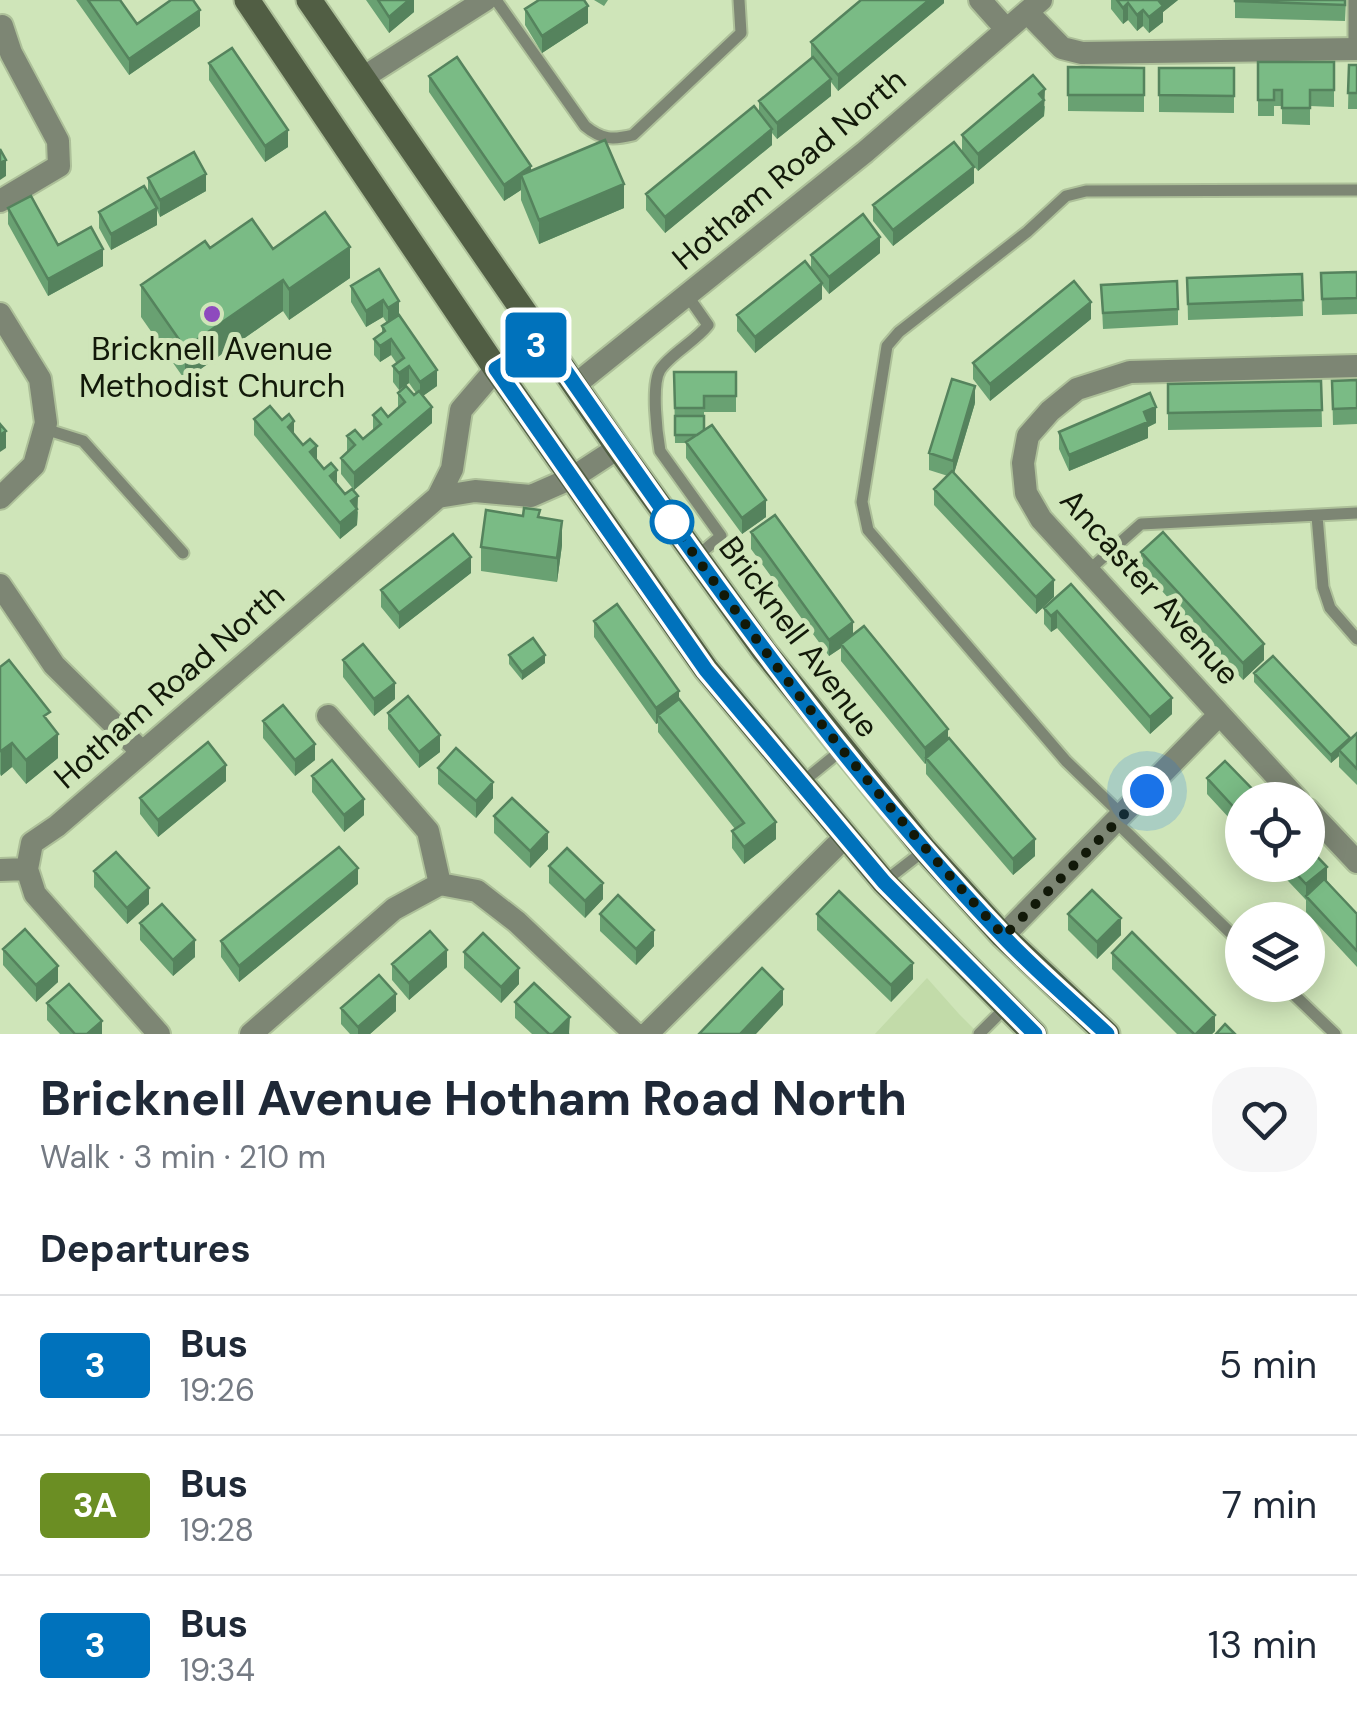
<!DOCTYPE html>
<meta charset="utf-8">
<style>
body{margin:0;font-family:"DM Sans",sans-serif;background:#f6f6f7;color:#1f2937;height:100vh;display:flex;flex-direction:column;font-size:38px;white-space:nowrap}
*{box-sizing:border-box;margin:0}
p{font-size:32px;color:#747a83}
.icon{flex:none;width:55px;height:55px;fill:none;stroke:currentColor;stroke-width:2;stroke-linecap:round;stroke-linejoin:round}
.map{position:relative;height:1034px;overflow:hidden}
.drawer{display:flex;flex-direction:column;background:#fff;flex:1}
.drawer>*{flex:none}
.badge{padding:0 20px;border-radius:8px;font-size:35px;line-height:65px}
.fabs{position:absolute;left:1225px;top:782px;display:grid;gap:20px}
.fabs a{display:grid;place-items:center;width:100px;height:100px;border-radius:50%;background:#fff;box-shadow:0 5px 25px #0003;font-size:50px}
.you{position:absolute;width:50px;height:50px;margin:-25px;border:8px solid #fff;border-radius:50%;background:#1a73e8;box-shadow:0 0 0 15px #1a73e833}
.map>.badge{position:absolute;translate:-50% -50%;box-shadow:0 0 0 5px #fff}
h2{padding:0 40px;font-size:38px;line-height:90px}
.round{display:grid;place-items:center;flex:none;width:105px;height:105px;border-radius:40px;background:#f6f6f7}
.headline{display:flex;align-items:center;justify-content:space-between;height:170px;padding:0 40px}
h1{font-size:48px;font-weight:800;line-height:75px}
ul{padding:0;list-style:none}
li{display:flex;align-items:center;gap:30px;height:140px;padding:0 40px;border-top:2px solid #e0e1e3}
li div{flex:1}
li b{display:block;font-size:38px}
li em{font-style:normal}
li .badge{min-width:110px;font-weight:700;text-align:center}
.map>svg:first-child{display:block}
</style>
<div class="map">
<svg width="1357" height="1034" viewBox="0 0 1357 1034">
<rect width="100%" height="100%" fill="#cfe5b9"/>
<path fill="#c2dba9" d="M 927,978 L 959,1014 L 979,1034 L 875,1034 Z"/>
<g fill="none" stroke-linecap="round" stroke-linejoin="round">
<defs>
<path id="lane" d="M 496,0 L 585,126 C 602,140 613,140 633,135 L 741,33 L 739,0
M 1354,49 L 1354,0
M 687,295 L 708,325 C 696,341 669,355 660,370 C 651,385 657,434 660,451 L 721,536 L 696,557
M 45,429 L 83,441 L 183,553
M 1317,516 L 1323,587 L 1330,608 L 1357,639
M 1089,570 L 1141,524 L 1357,513
M 800,784 L 843,749
M 1123,816 L 1066,761 L 868,530 L 862,502 L 887,346 L 899,332 L 1027,232 L 1066,196 L 1086,191 L 1357,190
M 1117,823 L 1242,944
M 885,881 L 925,850
M 1284,985 L 1335,1034
M 979,1034 L 1006,1007"/>
<path id="street" d="M 980,0 L 1006,29
M 1027,12 L 1062,48 L 1082,53 L 1357,49
M 364,77 L 485,0
M 0,201 L 59,166 L 58,141 L 11,53 L 2,26
M 0,314 L 40,379 L 46,423 L 34,465 L 0,498
M 575,385 L 865,152 L 1041,0
M 438,497 L 475,491 L 531,496 L 572,478 L 618,448
M 0,585 L 54,665 L 142,752
M 328,716 L 428,831 L 440,884
M 1298,800 L 1041,519 L 1026,493 L 1023,463 L 1028,436 L 1050,411 L 1077,389 L 1130,372 L 1357,366
M 1308,810 L 1357,862
M 0,870 L 27,869
M 1003,936 L 1219,715
M 159,1034 L 35,894 L 27,869 L 32,843 L 57,826 L 438,497 L 452,469 L 461,410 L 496,369 L 544,340
M 251,1034 L 394,909 L 440,884 L 477,891 L 517,922 L 635,1034
M 647,1034 L 845,837"/>
<path id="secondary" d="M 247,0 L 496,369 L 706,669 L 884,882 L 1034,1034
M 309,0 L 618,448 L 764,651 L 925,850 L 1003,936 L 1107,1034"/>
</defs>
<use href="#lane" stroke="#adc099" stroke-width="15"/>
<use href="#street" stroke="#adc099" stroke-width="26"/>
<use href="#secondary" stroke="#adc099" stroke-width="29"/>
<use href="#lane" stroke="#7d8674" stroke-width="11"/>
<use href="#street" stroke="#7d8674" stroke-width="22"/>
<use href="#secondary" stroke="#515e44" stroke-width="25"/>
</g>
<path fill="#69a172" d="M 76,0 L 120,0 L 137,24 L 200,26 L 129,75 Z
M 366,0 L 414,0 L 414,12 L 389,33 Z
M 594,0 L 608,0 L 604,6 Z
M 944,0 L 944,3 L 838,91 L 831,82 L 831,96 L 777,139 L 772,133 L 772,145 L 665,233 L 646,210 L 646,194 L 759,112 L 759,101 L 811,59 L 811,42 Z
M 1111,0 L 1178,0 L 1163,12 L 1163,22 L 1149,33 L 1143,26 L 1137,31 L 1128,20 L 1123,24 L 1111,9 Z
M 1235,0 L 1346,0 L 1345,21 L 1235,18 Z
M 525,9 L 588,23 L 542,53 L 525,25 Z
M 1258,62 L 1334,62 L 1334,107 L 1310,106 L 1310,125 L 1282,124 L 1282,106 L 1274,106 L 1274,116 L 1258,116 Z
M 209,63 L 288,147 L 265,162 L 209,80 Z
M 1349,65 L 1357,65 L 1357,109 L 1348,109 Z
M 1068,67 L 1144,68 L 1144,112 L 1068,111 Z
M 1159,68 L 1234,68 L 1234,113 L 1159,112 Z
M 429,76 L 531,171 L 624,208 L 539,244 L 521,200 L 521,190 L 504,201 L 429,92 Z
M 1045,106 L 1044,116 L 978,171 L 964,154 L 974,183 L 893,246 L 873,221 L 873,205 L 962,151 L 962,135 Z
M 148,178 L 206,191 L 160,217 L 157,210 L 157,225 L 111,250 L 99,228 L 99,212 L 148,192 Z
M 8,208 L 58,245 L 103,266 L 48,296 L 8,224 Z
M 210,248 L 273,249 L 350,278 L 289,320 L 283,311 L 185,380 L 141,317 L 141,285 Z
M 880,253 L 829,294 L 822,285 L 822,299 L 755,353 L 737,331 L 737,315 L 811,269 L 811,255 Z
M 379,269 L 399,315 L 437,386 L 423,396 L 432,423 L 354,490 L 341,474 L 341,458 L 347,452 L 347,436 L 363,439 L 373,430 L 373,415 L 388,417 L 398,409 L 398,393 L 414,395 L 416,393 L 409,383 L 399,390 L 393,382 L 393,366 L 397,364 L 391,355 L 380,362 L 374,355 L 374,339 L 382,333 L 382,326 L 387,323 L 383,317 L 366,327 L 351,302 L 351,286 Z
M 1357,272 L 1357,314 L 1322,315 L 1321,273 Z
M 1302,274 L 1303,316 L 1188,320 L 1187,278 Z
M 1101,285 L 1178,309 L 1178,325 L 1103,329 Z
M 1091,319 L 990,401 L 973,379 L 973,363 Z
M 674,372 L 736,372 L 736,412 L 704,412 L 704,430 L 766,517 L 742,534 L 686,458 L 686,443 L 675,443 Z
M 1357,380 L 1357,424 L 1333,425 L 1332,381 Z
M 1321,381 L 1322,427 L 1168,430 L 1168,384 Z
M 975,403 L 954,473 L 1054,597 L 1036,614 L 934,505 L 934,489 L 948,476 L 929,470 L 929,453 Z
M 254,419 L 294,435 L 337,484 L 358,512 L 357,525 L 340,539 L 254,435 Z
M 1156,423 L 1148,427 L 1148,438 L 1069,471 L 1059,449 L 1059,432 Z
M 540,517 L 562,545 L 557,582 L 481,571 L 481,547 Z
M 751,532 L 853,635 L 948,739 L 1035,856 L 1013,875 L 926,774 L 926,763 L 925,764 L 841,661 L 841,648 L 829,656 L 751,549 Z
M 1141,552 L 1264,660 L 1243,680 L 1141,568 Z
M 471,573 L 399,629 L 381,607 L 381,590 Z
M 1071,584 L 1172,714 L 1150,734 L 1057,628 L 1051,632 L 1044,624 L 1044,608 Z
M 594,621 L 679,700 L 776,839 L 744,864 L 732,848 L 732,831 L 735,829 L 658,732 L 658,723 L 656,724 L 594,637 Z
M 509,655 L 545,663 L 522,680 L 509,664 Z
M 343,660 L 395,699 L 374,716 L 343,677 Z
M 0,667 L 50,723 L 58,758 L 26,784 L 12,767 L 1,776 L 0,774 Z
M 1254,673 L 1350,740 L 1357,733 L 1357,785 L 1339,767 L 1339,756 L 1331,763 L 1254,682 Z
M 388,713 L 440,752 L 419,768 L 388,729 Z
M 263,721 L 315,760 L 295,776 L 263,738 Z
M 438,768 L 493,798 L 476,818 L 438,784 Z
M 312,776 L 364,815 L 344,832 L 312,792 Z
M 1207,778 L 1242,800 L 1242,832 L 1207,794 Z
M 226,781 L 158,837 L 140,814 L 140,798 Z
M 494,816 L 548,849 L 530,868 L 494,833 Z
M 1273,865 L 1308,865 L 1327,881 L 1357,914 L 1357,967 L 1306,912 L 1306,900 Z
M 549,866 L 603,899 L 585,918 L 549,883 Z
M 94,871 L 149,904 L 127,924 L 94,887 Z
M 358,884 L 239,982 L 221,957 L 221,941 Z
M 600,914 L 654,946 L 636,965 L 600,931 Z
M 817,914 L 913,979 L 891,1002 L 817,930 Z
M 1068,914 L 1121,935 L 1097,959 L 1068,930 Z
M 140,923 L 195,957 L 173,976 L 140,940 Z
M 3,949 L 58,982 L 36,1002 L 3,965 Z
M 464,952 L 519,984 L 501,1003 L 464,968 Z
M 1112,953 L 1215,1031 L 1212,1034 L 1177,1034 L 1112,969 Z
M 392,964 L 447,967 L 409,1000 L 392,980 Z
M 515,1002 L 570,1034 L 532,1034 L 515,1018 Z
M 47,1003 L 102,1034 L 60,1034 L 47,1020 Z
M 341,1008 L 396,1011 L 370,1034 L 350,1034 L 341,1024 Z"/>
<path fill="#55835d" d="M 409,0 L 414,0 L 414,12 L 389,33 L 389,17 Z
M 929,0 L 944,0 L 944,3 L 838,91 L 838,75 Z
M 1158,0 L 1178,0 L 1163,12 L 1163,22 L 1149,33 L 1149,17 Z
M 1128,3 L 1128,20 L 1123,24 L 1123,8 Z
M 588,6 L 588,23 L 542,53 L 542,36 Z
M 200,10 L 200,26 L 129,75 L 129,59 Z
M 1143,10 L 1143,26 L 1137,31 L 1137,15 Z
M 831,79 L 831,96 L 777,139 L 777,123 Z
M 1045,89 L 1044,116 L 978,171 L 978,154 Z
M 772,129 L 772,145 L 665,233 L 665,217 Z
M 288,130 L 288,147 L 265,162 L 265,146 Z
M 6,160 L 6,176 L 0,180 L 0,163 Z
M 531,166 L 531,182 L 521,175 L 521,190 L 504,201 L 504,185 Z
M 974,167 L 974,183 L 893,246 L 893,230 Z
M 206,174 L 206,191 L 160,217 L 160,200 Z
M 624,184 L 624,208 L 539,244 L 539,220 Z
M 157,208 L 157,225 L 111,250 L 111,234 Z
M 880,237 L 880,253 L 829,294 L 829,277 Z
M 350,247 L 350,278 L 289,320 L 289,289 Z
M 103,249 L 103,266 L 48,296 L 48,279 Z
M 283,280 L 283,311 L 185,380 L 185,348 Z
M 822,283 L 822,299 L 755,353 L 755,337 Z
M 383,300 L 383,317 L 366,327 L 366,311 Z
M 399,301 L 399,318 L 388,325 L 388,308 Z
M 1091,302 L 1091,319 L 990,401 L 990,384 Z
M 391,339 L 391,355 L 380,362 L 380,346 Z
M 409,366 L 409,383 L 399,390 L 399,373 Z
M 437,370 L 437,386 L 420,398 L 420,382 Z
M 975,386 L 975,403 L 953,477 L 953,461 Z
M 432,407 L 432,423 L 354,490 L 354,473 Z
M 1156,407 L 1156,423 L 1148,427 L 1148,438 L 1069,471 L 1069,455 L 1144,412 Z
M 294,421 L 294,438 L 288,427 Z
M 6,431 L 6,448 L 0,452 L 0,435 Z
M 317,446 L 317,462 L 310,452 Z
M 337,470 L 337,486 L 330,476 Z
M 358,496 L 357,525 L 340,539 L 340,523 L 351,501 Z
M 766,500 L 766,517 L 742,534 L 742,518 Z
M 562,521 L 562,545 L 557,582 L 557,558 Z
M 471,557 L 471,573 L 399,629 L 399,613 Z
M 1054,580 L 1054,597 L 1036,614 L 1036,597 Z
M 1057,611 L 1057,628 L 1051,632 L 1051,616 Z
M 853,622 L 853,639 L 841,644 L 841,648 L 829,656 L 829,640 Z
M 1264,644 L 1264,660 L 1243,680 L 1243,663 Z
M 545,655 L 545,663 L 522,680 L 522,672 Z
M 395,683 L 395,699 L 374,716 L 374,699 Z
M 679,691 L 679,708 L 658,715 L 658,723 L 656,724 L 656,708 Z
M 1172,698 L 1172,714 L 1150,734 L 1150,717 Z
M 948,729 L 948,745 L 926,758 L 926,763 L 925,764 L 925,748 Z
M 58,734 L 58,758 L 26,784 L 26,760 Z
M 440,735 L 440,752 L 419,768 L 419,752 Z
M 1350,738 L 1339,750 L 1339,756 L 1331,763 L 1331,755 Z
M 12,743 L 12,767 L 1,776 L 1,751 Z
M 315,744 L 315,760 L 295,776 L 295,760 Z
M 226,765 L 226,781 L 158,837 L 158,820 Z
M 493,782 L 493,798 L 476,818 L 476,801 Z
M 364,799 L 364,815 L 344,832 L 344,815 Z
M 776,822 L 776,839 L 744,864 L 744,847 Z
M 548,832 L 548,849 L 530,868 L 530,851 Z
M 1035,839 L 1035,856 L 1013,875 L 1013,859 Z
M 1327,867 L 1327,883 L 1306,896 L 1306,884 Z
M 358,868 L 358,884 L 239,982 L 239,966 Z
M 603,883 L 603,899 L 585,918 L 585,901 Z
M 149,888 L 149,904 L 127,924 L 127,908 Z
M 1121,918 L 1121,935 L 1097,959 L 1097,942 Z
M 654,930 L 654,946 L 636,965 L 636,949 Z
M 195,940 L 195,957 L 173,976 L 173,960 Z
M 447,950 L 447,967 L 409,1000 L 409,983 Z
M 913,963 L 913,979 L 891,1002 L 891,985 Z
M 58,966 L 58,982 L 36,1002 L 36,985 Z
M 519,968 L 519,984 L 501,1003 L 501,987 Z
M 783,989 L 783,1005 L 756,1034 L 740,1034 Z
M 396,994 L 396,1011 L 370,1034 L 358,1034 L 358,1027 Z
M 1215,1015 L 1215,1031 L 1212,1034 L 1196,1034 Z
M 570,1017 L 569,1034 L 553,1034 Z
M 102,1021 L 102,1034 L 87,1034 Z"/>
<path fill="#7abb85" stroke="#55835d" stroke-width="2.5" d="M 88,0 L 120,0 L 137,24 L 171,0 L 193,0 L 200,10 L 129,59 Z
M 378,0 L 409,0 L 389,17 Z
M 539,0 L 584,0 L 588,6 L 542,36 L 525,9 Z
M 861,0 L 929,0 L 838,75 L 811,42 Z
M 1117,0 L 1158,0 L 1163,6 L 1149,17 L 1143,10 L 1137,15 L 1128,3 L 1123,8 Z
M 1235,0 L 1345,0 L 1345,5 L 1235,1 Z
M 232,48 L 288,130 L 265,146 L 209,63 Z
M 457,57 L 531,166 L 504,185 L 429,76 Z
M 813,57 L 831,79 L 777,123 L 759,101 Z
M 1258,62 L 1334,62 L 1334,90 L 1310,90 L 1310,108 L 1282,108 L 1282,90 L 1274,90 L 1274,100 L 1258,100 Z
M 1349,65 L 1357,65 L 1357,93 L 1348,93 Z
M 1068,67 L 1144,68 L 1144,95 L 1068,95 Z
M 1159,68 L 1234,68 L 1234,96 L 1159,95 Z
M 1033,75 L 1045,89 L 1039,94 L 1044,100 L 978,154 L 962,135 Z
M 754,106 L 772,129 L 665,217 L 646,194 Z
M 605,140 L 624,184 L 539,220 L 521,175 Z
M 954,142 L 974,167 L 893,230 L 873,205 Z
M 0,149 L 6,160 L 0,163 Z
M 194,152 L 206,174 L 160,200 L 148,178 Z
M 144,186 L 157,208 L 111,234 L 99,212 Z
M 31,196 L 58,245 L 91,227 L 103,249 L 48,279 L 8,208 Z
M 325,212 L 350,247 L 289,289 L 283,280 L 185,348 L 141,285 L 205,241 L 210,248 L 252,219 L 273,249 Z
M 863,214 L 880,237 L 829,277 L 811,255 Z
M 805,261 L 822,283 L 755,337 L 737,315 Z
M 379,269 L 399,301 L 388,308 L 383,300 L 366,311 L 351,286 Z
M 1357,272 L 1357,298 L 1322,299 L 1321,273 Z
M 1302,274 L 1303,300 L 1188,304 L 1187,278 Z
M 1074,281 L 1091,302 L 990,384 L 973,363 Z
M 1177,281 L 1178,309 L 1103,313 L 1101,285 Z
M 399,315 L 437,370 L 420,382 L 409,366 L 399,373 L 393,366 L 404,358 L 391,339 L 380,346 L 374,339 L 385,331 L 382,326 Z
M 674,372 L 736,372 L 736,396 L 704,396 L 704,408 L 675,408 Z
M 952,379 L 975,386 L 953,461 L 929,453 Z
M 1357,380 L 1357,408 L 1333,409 L 1332,381 Z
M 1321,381 L 1322,410 L 1168,413 L 1168,384 Z
M 406,386 L 414,395 L 419,391 L 432,407 L 354,473 L 341,458 L 355,445 L 347,436 L 355,430 L 363,439 L 381,424 L 373,415 L 381,408 L 388,417 L 405,402 L 398,393 Z
M 1150,393 L 1156,407 L 1144,412 L 1148,422 L 1069,455 L 1059,432 Z
M 270,406 L 282,420 L 289,414 L 294,421 L 288,427 L 303,445 L 310,439 L 317,446 L 310,452 L 324,469 L 331,463 L 337,470 L 330,476 L 345,494 L 352,489 L 358,496 L 351,501 L 357,509 L 340,523 L 254,419 Z
M 675,416 L 704,416 L 704,430 L 697,435 L 675,435 Z
M 0,424 L 6,431 L 0,435 Z
M 712,425 L 766,500 L 742,518 L 686,442 Z
M 952,471 L 1054,580 L 1036,597 L 934,489 Z
M 524,508 L 540,510 L 538,517 L 562,521 L 557,558 L 481,547 L 486,510 L 523,516 Z
M 775,515 L 853,622 L 829,640 L 751,532 Z
M 1163,532 L 1264,644 L 1243,663 L 1141,552 Z
M 453,534 L 471,557 L 399,613 L 381,590 Z
M 1071,584 L 1172,698 L 1150,717 L 1057,611 L 1051,616 L 1044,608 Z
M 617,604 L 679,691 L 656,708 L 594,621 Z
M 864,626 L 948,729 L 925,748 L 841,644 Z
M 533,638 L 545,655 L 522,672 L 509,655 Z
M 363,644 L 395,683 L 374,699 L 343,660 Z
M 1273,656 L 1350,738 L 1331,755 L 1254,673 Z
M 9,660 L 50,712 L 44,716 L 58,734 L 26,760 L 12,743 L 1,751 L 0,750 L 0,667 Z
M 408,696 L 440,735 L 419,752 L 388,713 Z
M 679,699 L 776,822 L 744,847 L 732,831 L 744,823 L 658,715 Z
M 283,705 L 315,744 L 295,760 L 263,721 Z
M 1357,733 L 1357,769 L 1339,750 Z
M 949,738 L 1035,839 L 1013,859 L 926,758 Z
M 208,742 L 226,765 L 158,820 L 140,798 Z
M 456,748 L 493,782 L 476,801 L 438,768 Z
M 332,760 L 364,799 L 344,815 L 312,776 Z
M 1225,761 L 1263,800 L 1242,800 L 1242,816 L 1207,778 Z
M 512,798 L 548,832 L 530,851 L 494,816 Z
M 339,847 L 358,868 L 239,966 L 221,941 Z
M 1308,847 L 1327,867 L 1306,884 L 1288,865 L 1308,865 Z
M 567,848 L 603,883 L 585,901 L 549,866 Z
M 116,852 L 149,888 L 127,908 L 94,871 Z
M 1324,879 L 1357,914 L 1357,951 L 1306,896 Z
M 1092,890 L 1121,918 L 1097,942 L 1068,914 Z
M 839,891 L 913,963 L 891,985 L 817,914 Z
M 618,895 L 654,930 L 636,949 L 600,914 Z
M 162,904 L 195,940 L 173,960 L 140,923 Z
M 25,929 L 58,966 L 36,985 L 3,949 Z
M 430,931 L 447,950 L 409,983 L 392,964 Z
M 1132,932 L 1215,1015 L 1196,1034 L 1194,1034 L 1112,953 Z
M 483,933 L 519,968 L 501,987 L 464,952 Z
M 762,968 L 783,989 L 740,1034 L 699,1034 Z
M 379,975 L 396,994 L 358,1027 L 341,1008 Z
M 534,983 L 570,1017 L 553,1034 L 549,1034 L 515,1002 Z
M 69,984 L 102,1021 L 87,1034 L 75,1034 L 47,1003 Z
M 1225,1024 L 1235,1034 L 1216,1034 Z"/>
<g fill="none" stroke-linecap="round" stroke-linejoin="round">
<defs>
<path id="line" d="M 1035,1034 L 884,882 L 706,670 L 496,369 L 544,340 C 687,545 829,754 1002,935 C 1035,970 1072,1001 1107,1034"/>
</defs>
<use href="#line" stroke="#fff" stroke-width="22"/>
<use href="#line" stroke="#0072bc" stroke-width="15"/>
<path stroke="#121909" stroke-width="10" stroke-dasharray="0 18" d="M 672,522 C 691,552 714,581 735,610 C 817,724 909,832 1004,936 L 1147,791"/>
</g>
<circle fill="#8e4abe" stroke="#cfe5b9" stroke-width="4" cx="212" cy="314" r="10"/>
<circle fill="#fff" stroke="#0072bc" stroke-width="5" cx="672" cy="522" r="20"/>
<g text-anchor="middle" dominant-baseline="central" stroke-width="10" stroke-linejoin="round" paint-order="stroke">
<g font-size="32" fill="#121909" stroke="#cfe5b9">
<text transform="translate(789 169) rotate(-40)">Hotham Road North</text>
<text transform="translate(1150 587) rotate(48)">Ancaster Avenue</text>
<text transform="translate(799 637) rotate(53)">Bricknell Avenue</text>
<text transform="translate(169 686) rotate(-41)">Hotham Road North</text>
</g>
<g font-size="32" fill="#121909" stroke="#cfe5b9">
<text x="212" y="349">Bricknell Avenue<tspan x="212" dy="37">Methodist Church</tspan></text>
</g>
</g>
</svg>
<div class="fabs">
<a><svg class="icon" aria-label="locate" viewBox="0 0 24 24"><circle cx="12" cy="12" r="6"/><path d="M12 2v4M12 18v4M2 12h4M18 12h4"/></svg></a>
<a><svg class="icon" aria-label="layers" viewBox="0 0 24 24"><path d="M12 4l9 5-9 5-9-5zM3 14l9 5 9-5"/></svg></a>
</div>
<div class="you" style="left:1147px;top:791px"></div>
<b class="badge" style="left:536px;top:345px;background:#0072bc;color:#fff">3</b>
</div>
<section class="drawer">
<div class="headline"><div><h1>Bricknell Avenue Hotham Road North</h1><p>Walk · 3 min · 210 m</p></div><a class="round"><svg class="icon" aria-label="heart" viewBox="0 0 24 24"><path d="M12 20l-8-8c-3-5 5-10 8-4 3-6 11-1 8 4z"/></svg></a></div>
<h2>Departures</h2>
<ul>
<li><span class="badge" style="background:#0072bc;color:#fff">3</span><div><b>Bus</b><p>19:26</p></div><em>5 min</em></li>
<li><span class="badge" style="background:#6b8e23;color:#fff">3A</span><div><b>Bus</b><p>19:28</p></div><em>7 min</em></li>
<li><span class="badge" style="background:#0072bc;color:#fff">3</span><div><b>Bus</b><p>19:34</p></div><em>13 min</em></li>
</ul>
</section>
